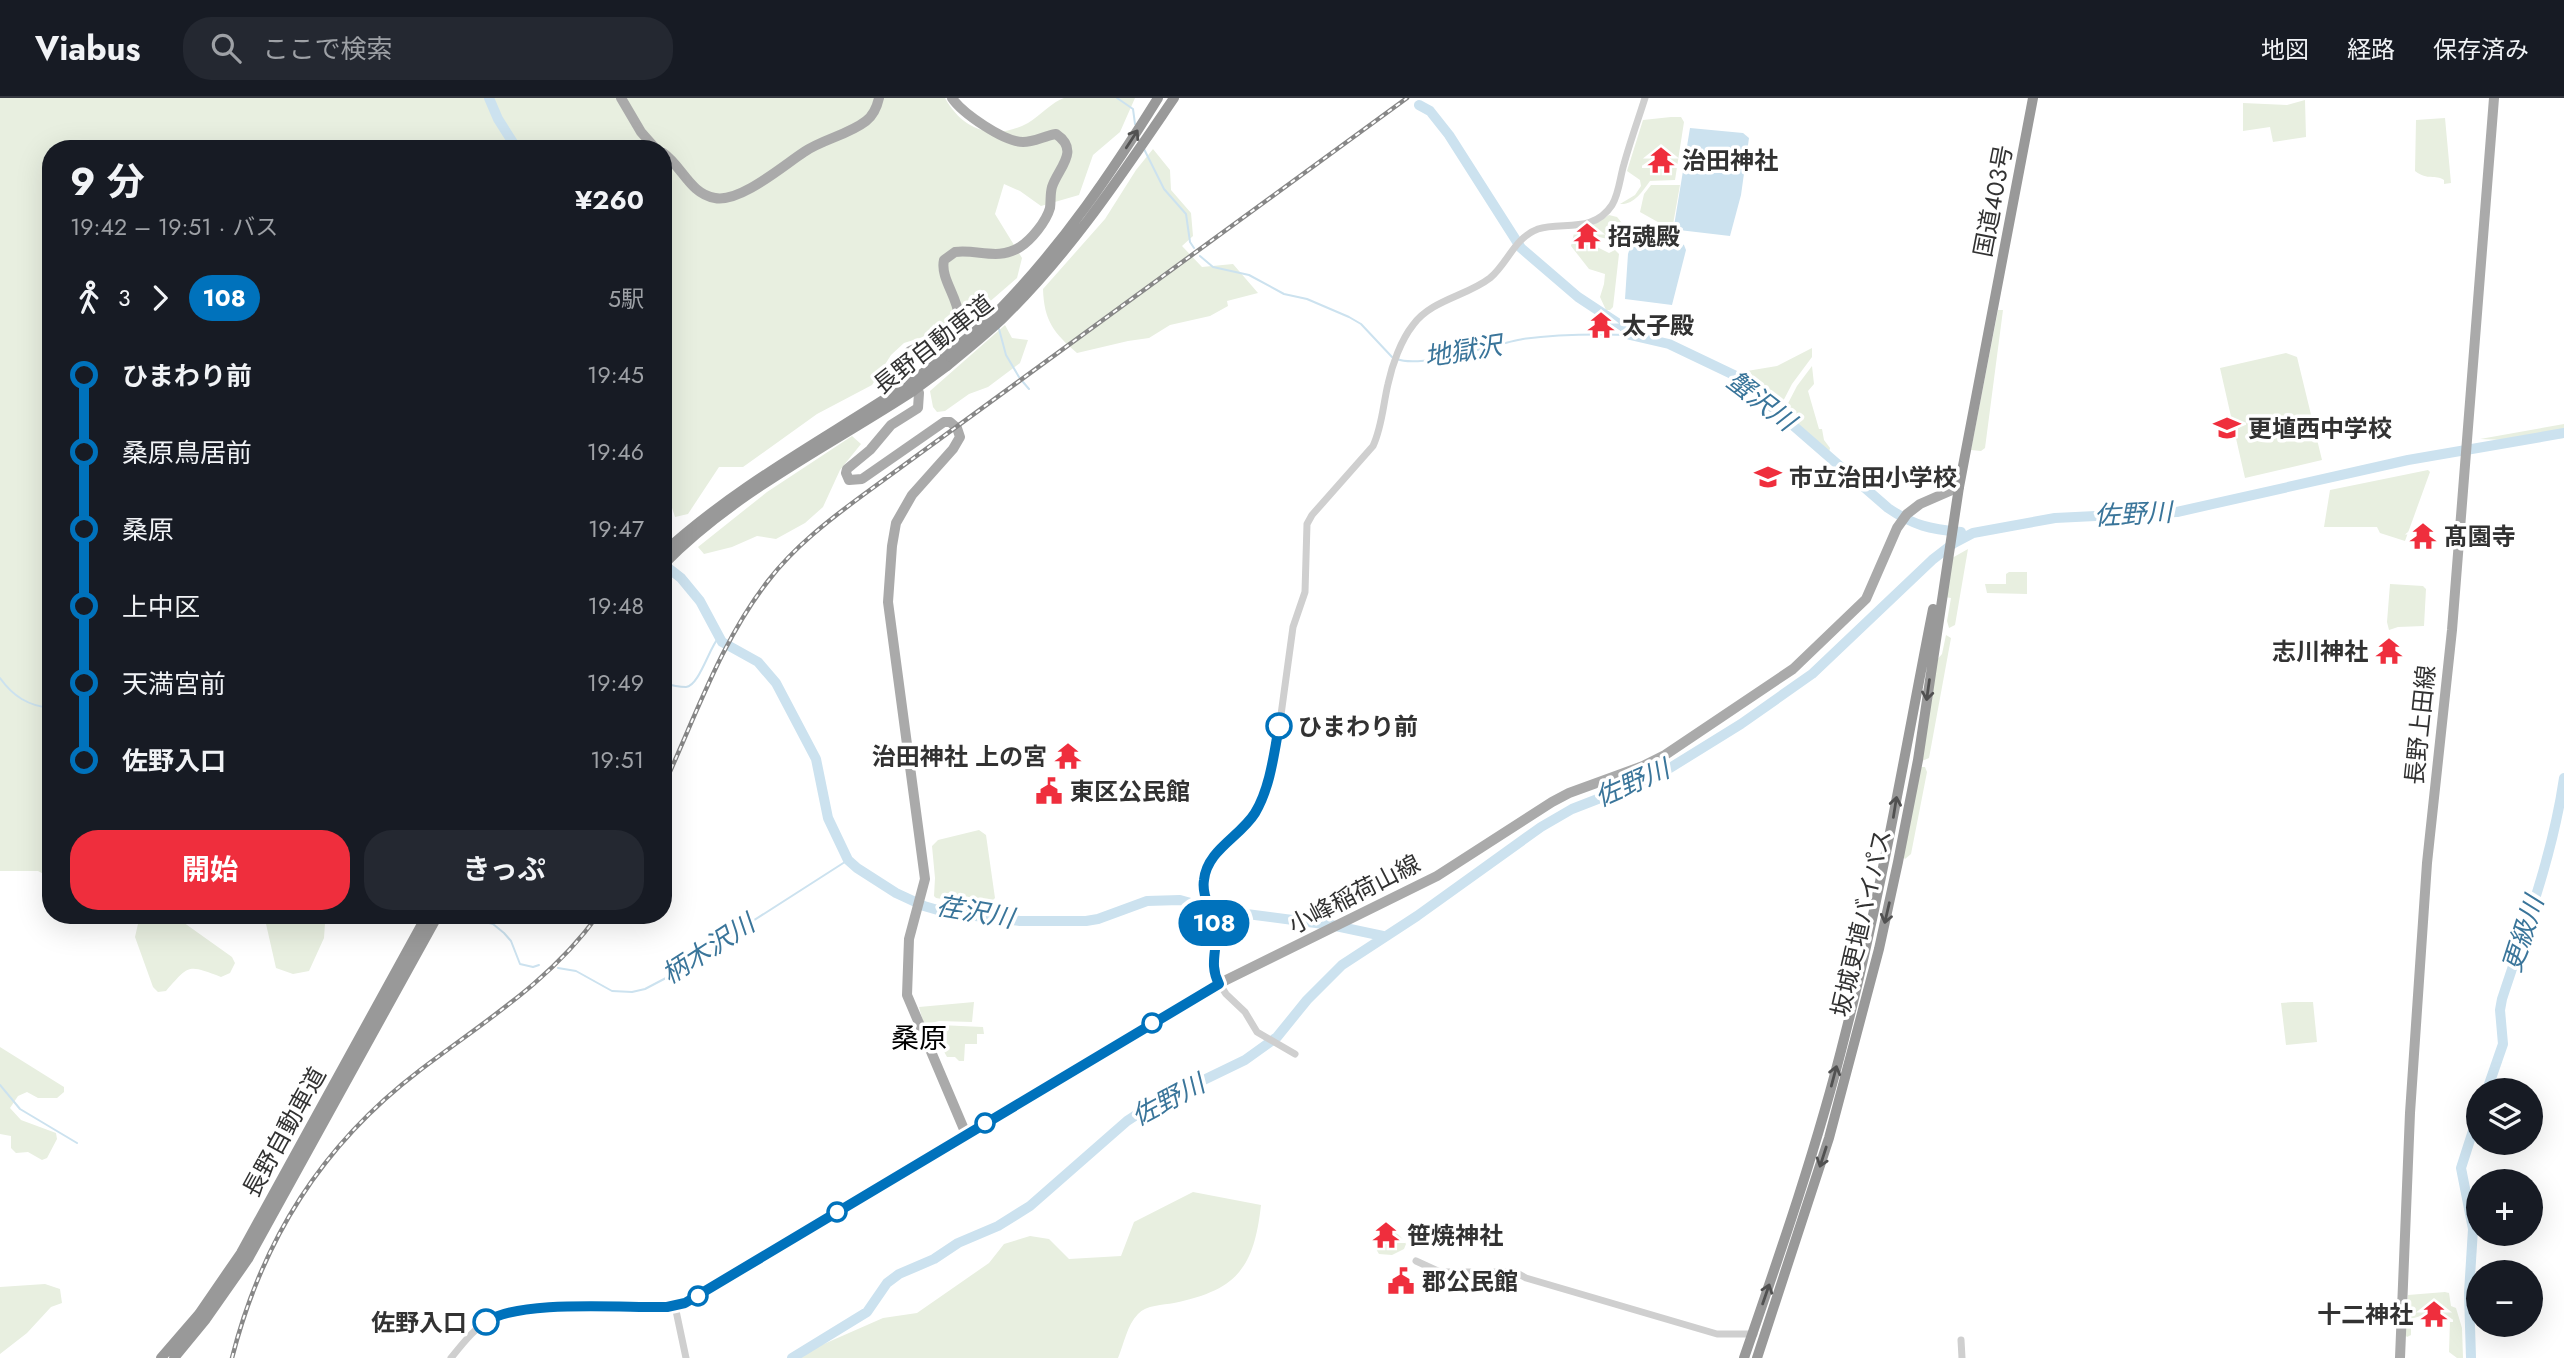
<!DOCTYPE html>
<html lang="ja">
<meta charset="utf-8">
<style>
body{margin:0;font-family:Jost,"Noto Sans JP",sans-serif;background:#242831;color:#f1f3f6;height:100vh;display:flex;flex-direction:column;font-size:26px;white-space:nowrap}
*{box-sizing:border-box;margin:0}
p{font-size:23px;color:#9ea1a6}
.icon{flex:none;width:38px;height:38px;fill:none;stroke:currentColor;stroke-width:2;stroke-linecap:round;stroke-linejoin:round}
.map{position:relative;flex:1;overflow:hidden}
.sheet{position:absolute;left:42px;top:42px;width:630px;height:784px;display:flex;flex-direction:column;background:#171b24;border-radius:28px;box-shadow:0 7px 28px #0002}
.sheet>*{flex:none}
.badge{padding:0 14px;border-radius:23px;font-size:24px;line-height:46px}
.buttons{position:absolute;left:2466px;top:980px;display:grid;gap:14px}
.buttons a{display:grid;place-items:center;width:77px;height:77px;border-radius:50%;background:#171b24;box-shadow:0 7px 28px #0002;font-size:35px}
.map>.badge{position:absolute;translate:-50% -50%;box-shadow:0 0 0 4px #fff}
.legs{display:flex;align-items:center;gap:10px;height:77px;padding:0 28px;font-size:23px}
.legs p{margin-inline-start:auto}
.overview{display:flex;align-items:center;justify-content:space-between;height:119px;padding:0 28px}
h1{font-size:38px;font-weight:700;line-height:52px}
.cta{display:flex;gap:14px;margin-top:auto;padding:14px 28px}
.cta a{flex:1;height:80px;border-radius:28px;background:#ef2e3d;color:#fff;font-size:28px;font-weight:700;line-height:80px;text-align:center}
.cta a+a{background:#242831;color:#f1f3f6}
ul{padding:0 28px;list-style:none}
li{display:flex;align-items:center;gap:24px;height:77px;font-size:26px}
li i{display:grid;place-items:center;width:10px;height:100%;margin:0 9px;background:currentColor}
li i::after{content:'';width:18px;height:18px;margin:-9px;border:5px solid;border-radius:50%;background:#171b24}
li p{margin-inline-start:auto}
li:first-child i{background:linear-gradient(#0000 50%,currentColor 0)}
li:last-child i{background:linear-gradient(currentColor 50%,#0000 0)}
header{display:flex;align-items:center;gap:42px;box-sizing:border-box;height:98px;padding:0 35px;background:#171b24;border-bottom:2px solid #363941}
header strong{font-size:33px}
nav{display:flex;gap:38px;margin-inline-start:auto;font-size:24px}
.search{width:490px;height:63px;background:#242831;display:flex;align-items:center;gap:18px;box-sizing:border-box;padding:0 24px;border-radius:28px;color:#9ea1a6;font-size:26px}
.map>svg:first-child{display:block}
</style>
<header>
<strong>Viabus</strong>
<div class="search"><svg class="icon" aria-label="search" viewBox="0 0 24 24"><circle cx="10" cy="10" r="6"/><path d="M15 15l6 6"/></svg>ここで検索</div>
<nav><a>地図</a><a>経路</a><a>保存済み</a></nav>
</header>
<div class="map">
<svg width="2564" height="1260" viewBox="0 0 2564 1260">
<rect width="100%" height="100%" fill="#fff"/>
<path fill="#e8efe0" d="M 0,0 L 945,0 C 963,33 995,43 1028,25 C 1040,18 1053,3 1064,0 C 1077,0 1118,0 1135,0 L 1120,34 L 1093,57 L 1079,97 L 1041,108 L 1020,93 L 1004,86 L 995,116 L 1022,160 L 1017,180 L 964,226 L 904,245 L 891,257 L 872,287 L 817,316 L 743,369 L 719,369 L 688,416 L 675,419 L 663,382 L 663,312 L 671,281 L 663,229 L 663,51 L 51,51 L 51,780 L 38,773 L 0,773 Z
M 2305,2 L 2306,39 L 2273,44 L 2270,29 L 2243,33 L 2243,5 L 2287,7 Z
M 1671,19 L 1681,19 L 1684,24 L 1675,82 L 1650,83 C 1642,94 1634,107 1620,106 L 1635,97 L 1641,88 L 1640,82 L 1627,73 L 1643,22 Z
M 2445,20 L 2451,85 L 2444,86 L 2444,82 C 2435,76 2428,83 2415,73 L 2416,22 Z
M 1153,51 L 1170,72 L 1171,92 L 1191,115 L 1193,138 L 1182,148 L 1202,169 L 1233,166 L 1258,195 L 1227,203 L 1228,208 L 1210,218 L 1170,227 L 1149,240 L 1128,243 L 1077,255 C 1054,235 1044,223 1043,191 L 1105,121 L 1136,72 Z
M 1651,87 L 1680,87 L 1672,132 L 1640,114 L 1644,96 Z
M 1609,117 L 1617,119 L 1622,125 L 1613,142 L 1594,138 L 1591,146 L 1609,155 L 1615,152 L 1619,156 L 1613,209 L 1610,212 L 1606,212 L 1600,199 L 1604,186 L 1605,176 L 1589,171 L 1571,148 L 1574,135 L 1590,129 Z
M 1998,212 L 2003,212 L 1985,350 L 1981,353 L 1971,352 Z
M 1005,227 L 1012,240 L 1028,242 L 1020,265 L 988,289 L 969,296 L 945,313 L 937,314 L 933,309 L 930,293 Z
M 1812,250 L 1812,259 L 1792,286 L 1779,311 L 1735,275 L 1777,268 Z
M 2286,255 L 2297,259 L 2322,362 L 2245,380 L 2220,270 Z
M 1812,268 L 1814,286 L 1808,293 L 1819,331 L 1822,331 L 1824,342 L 1830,350 L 1829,355 L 1783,315 L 1797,288 Z
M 2564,326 L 2564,340 L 2530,343 L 2480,341 Z
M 852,338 L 861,346 L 840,372 L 823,409 L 805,425 L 776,441 L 757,438 L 732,449 L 704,456 L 698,449 L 767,394 Z
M 2428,372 L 2430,374 L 2405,443 L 2380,435 L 2377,429 L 2324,429 L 2330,392 Z
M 1968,451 L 1955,527 L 1949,530 L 1947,523 L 1951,500 L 1945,499 L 1952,460 Z
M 2009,474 L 2027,474 L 2027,496 L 1987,495 L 1985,486 L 2006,486 L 2006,476 Z
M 2390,486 L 2423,488 L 2426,491 L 2424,528 L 2398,529 L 2389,532 L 2387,524 Z
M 1946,537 L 1951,540 L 1929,660 L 1922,663 L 1936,563 L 1942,556 Z
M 1921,669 L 1925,669 L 1927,674 L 1911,756 L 1905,761 L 1903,759 Z
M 979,732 L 986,737 L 995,800 L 991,804 L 966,805 L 936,800 L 934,798 L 935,780 L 932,748 L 938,742 Z
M 140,817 L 173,817 L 232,859 L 235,865 L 230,875 L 221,879 C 187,866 189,867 166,893 L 158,894 L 153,889 L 135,839 Z
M 264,817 L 333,817 L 325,825 L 324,840 L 309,873 L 293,876 L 276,870 Z
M 974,904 L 972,924 L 939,923 L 924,927 L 919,909 Z
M 2294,904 L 2313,904 L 2317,944 L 2286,947 L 2281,905 Z
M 939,927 L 983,929 L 984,936 L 977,936 L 977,946 L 965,946 L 964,963 L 959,963 L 955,959 L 947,959 L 942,950 L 938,950 Z
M 0,949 L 64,989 L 64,994 L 57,1000 L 38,1000 L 27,994 L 18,998 L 10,1010 L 21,1022 L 56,1035 L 57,1041 L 47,1060 L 42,1062 L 28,1054 L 16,1055 L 11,1050 L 11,1038 L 0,1036 Z
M 1193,1094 L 1261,1107 C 1254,1170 1237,1192 1174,1205 C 1163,1207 1146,1207 1138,1216 C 1127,1227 1124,1246 1118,1260 L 801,1260 L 817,1249 L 883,1220 L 917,1215 L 989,1165 L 1004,1146 L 1030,1138 L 1049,1141 L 1069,1161 L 1121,1158 L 1134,1124 Z
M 1380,1129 C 1392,1132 1399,1134 1406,1146 L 1404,1151 L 1392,1157 L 1379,1156 L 1376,1151 Z
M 45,1186 L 60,1191 L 62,1205 L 51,1209 L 27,1235 L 0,1256 L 0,1189 Z
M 2445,1194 L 2449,1195 L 2451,1208 L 2456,1210 L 2462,1230 L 2463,1260 L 2457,1260 L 2449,1254 L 2450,1222 L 2436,1213 L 2411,1221 L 2411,1237 L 2407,1239 L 2405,1237 L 2408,1197 Z"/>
<path fill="#cce2ef" d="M 1690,30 L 1743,35 L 1749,40 L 1741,97 L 1730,138 L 1679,132 L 1674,128 Z
M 1642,126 L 1684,147 L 1686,152 L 1672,207 L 1625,201 L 1628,156 L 1637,128 Z"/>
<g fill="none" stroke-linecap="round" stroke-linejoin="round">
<path stroke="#cce2ef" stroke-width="2" d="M 1117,0 L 1133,11 L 1135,26
M 1144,51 L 1164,91 L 1186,116 L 1190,144 L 1194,150
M 1200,158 L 1213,169 L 1249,177 L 1284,196 L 1307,201 L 1349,219 L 1361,226 L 1392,259
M 999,231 L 1006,257 L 1019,279
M 1397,261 C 1421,271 1494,246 1523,241 C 1559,236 1594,236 1630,237
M 1023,284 L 1029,291
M 0,580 C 13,598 28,608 51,610
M 663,585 C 670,587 678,589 686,589 C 699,588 709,550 719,539
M 459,817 L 493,826 L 504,835 L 511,843 L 520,866 L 533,869 L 539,867
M 558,870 L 576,873 L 612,893 L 632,894 L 645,891 L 704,860 L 734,835 L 848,762
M 0,987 L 20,1011 L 77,1045"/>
<path stroke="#cce2ef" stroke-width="10" d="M 489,0 L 498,21 L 517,51
M 1419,7 L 1430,13 L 1449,37 L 1521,150 L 1578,199 L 1625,230 L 1630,237 L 1669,246 L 1736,278 L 1888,410 C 1914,428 1930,431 1961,434
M 663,466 L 681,480 L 700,503 L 722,544 L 758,564 L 776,585 L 816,661 L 828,720 L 848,762 L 857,770 L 896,795 L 924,808 L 948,815 L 1020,823 L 1086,823 L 1098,821 L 1147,803 L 1180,802 L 1216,812 L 1331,827 L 1383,838
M 2487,992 L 2503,946 L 2500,912 L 2502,901 C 2526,828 2553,756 2564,680
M 792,1260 L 867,1214 L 887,1185 L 899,1176 L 934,1161 L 958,1145 L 998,1128 L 1030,1108 L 1127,1023 L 1150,1008 L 1245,962 L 1277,939 L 1307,902 L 1342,867 L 1417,818 L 1541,729 L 1572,711 L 1657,678 L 1741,626 L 1812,576 L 1932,462 L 1954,445 L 1973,435 L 2055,420 L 2177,414 L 2408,362 L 2564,335
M 2471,1260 L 2469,1195 L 2473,1131 L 2461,1070 L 2478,1017"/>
<path stroke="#cfcfcf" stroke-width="7" d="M 1295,956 L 1257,934 L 1245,914 L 1226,896 L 1217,882 L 1213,862 L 1216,830 L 1205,800 L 1203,785 L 1210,762 L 1241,732 L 1256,713 L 1268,681 L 1280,624 L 1293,529 L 1305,494 L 1307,426 L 1312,417 L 1373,348 C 1382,329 1383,307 1388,286 C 1392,267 1401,242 1413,227 C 1431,202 1467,198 1490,180 C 1508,165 1514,140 1538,131 C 1562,123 1593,136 1612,107 C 1619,96 1620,79 1624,66 C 1630,44 1638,22 1645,0
M 1416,1163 L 1440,1174 L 1515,1174 L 1526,1180 L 1717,1236 L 1754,1236
M 675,1208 L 686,1260
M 1961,1242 L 1962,1260
M 451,1260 C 463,1245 477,1227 494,1219 C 528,1202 625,1210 667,1209 L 685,1205 L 966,1036"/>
<path stroke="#aaa" stroke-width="10" d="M 621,0 L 641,34 L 656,51
M 952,0 C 962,15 1004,44 1023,44 C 1034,44 1044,38 1056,36 C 1081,53 1058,70 1052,89 C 1050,96 1051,103 1050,110 C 1046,124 1031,142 1020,149 C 998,163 978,151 955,154 L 944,162 C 938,187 978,218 946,238 C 935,245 922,246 910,253 L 907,267 L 919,295 L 918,310 L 891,327 L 870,352 L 847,371 L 846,375 L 849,382 L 862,381 L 944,324 L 950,324 L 957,330 L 960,339 L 953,351 L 912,397 L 896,425 L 892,448 L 888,504 L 925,781 L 909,841 L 907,897 L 966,1036 L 1210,890 L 1437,778 L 1552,704 L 1569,695 L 1643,668 L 1665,657 L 1793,571 L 1866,501 L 1897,430 L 1907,416 L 1920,406 L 1959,389
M 663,55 C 682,68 690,96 715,100 C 740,105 784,67 804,54 C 823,41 848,37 866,23 C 874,17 877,9 879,0
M 2400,1260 L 2410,1015 L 2427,765 L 2452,532 L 2494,0"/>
<path stroke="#999" stroke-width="10" d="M 942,261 C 962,244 983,228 1002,209 C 1063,146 1112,74 1158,0
M 947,268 C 966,252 985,237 1003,220 C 1070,155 1122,76 1174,0
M 663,455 C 737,387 825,341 908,286
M 663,467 C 734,394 829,348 913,293
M 161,1260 L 199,1216 L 241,1155 L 427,817
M 174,1260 L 206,1221 L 248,1161 L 438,817
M 1744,1260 C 1781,1153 1818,1046 1845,937 C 1881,796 1905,653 1933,511
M 1757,1260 L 1829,1040 L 1879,851 L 1898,764 L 1918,662 L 1959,389 L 2033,0"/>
<defs>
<path id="rail" d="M 663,689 C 695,620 721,543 768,483 C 794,449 829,422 863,397 L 1407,0
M 232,1260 C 262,1142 322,1047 419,973 C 483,924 550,884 598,817"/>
</defs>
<use href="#rail" stroke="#878787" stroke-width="4.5"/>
<use href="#rail" stroke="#fff" stroke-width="2" stroke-dasharray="5" stroke-linecap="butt"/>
<path stroke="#999" stroke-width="10" d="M 908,286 L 942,261
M 913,293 L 947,268"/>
</g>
<defs><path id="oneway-shaft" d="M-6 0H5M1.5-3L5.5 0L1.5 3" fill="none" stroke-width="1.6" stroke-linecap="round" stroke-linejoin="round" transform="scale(1.75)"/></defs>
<g stroke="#515151">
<use href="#oneway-shaft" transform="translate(1132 41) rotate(-57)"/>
<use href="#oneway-shaft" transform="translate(1928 592) rotate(98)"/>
<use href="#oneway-shaft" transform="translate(1895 709) rotate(-81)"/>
<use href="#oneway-shaft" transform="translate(1887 815) rotate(103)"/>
<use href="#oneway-shaft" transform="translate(1834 978) rotate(-75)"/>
<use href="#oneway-shaft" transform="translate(1823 1059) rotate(108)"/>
<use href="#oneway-shaft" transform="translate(1766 1196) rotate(-71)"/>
</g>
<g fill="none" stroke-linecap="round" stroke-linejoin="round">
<defs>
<path id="line-1" d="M 486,1224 C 519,1201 623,1210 667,1209 L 685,1205 L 1219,886 C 1209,867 1217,853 1216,834 C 1215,816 1201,800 1204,782 C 1207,752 1240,739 1255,715 C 1270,690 1274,656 1279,628"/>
</defs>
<use href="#line-1" stroke="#fff" stroke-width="16"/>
<use href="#line-1" stroke="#0072bc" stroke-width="10"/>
</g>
<defs>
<symbol id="temple-bare" viewBox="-9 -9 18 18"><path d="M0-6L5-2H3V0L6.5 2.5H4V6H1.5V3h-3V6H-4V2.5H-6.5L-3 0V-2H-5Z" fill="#ef2e3d" stroke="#fff" stroke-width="2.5" paint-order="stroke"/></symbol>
<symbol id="school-bare" viewBox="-9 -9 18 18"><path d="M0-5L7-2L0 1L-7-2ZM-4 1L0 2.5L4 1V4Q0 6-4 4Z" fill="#ef2e3d" stroke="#fff" stroke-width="2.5" paint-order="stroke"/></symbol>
<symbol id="civic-bare" viewBox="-9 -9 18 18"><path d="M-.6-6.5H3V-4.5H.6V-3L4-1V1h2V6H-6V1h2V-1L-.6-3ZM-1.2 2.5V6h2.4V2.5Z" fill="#ef2e3d" stroke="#fff" stroke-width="2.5" paint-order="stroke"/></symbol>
</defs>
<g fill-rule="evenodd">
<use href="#temple-bare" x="1642" y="43" width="38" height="38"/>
<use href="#temple-bare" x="1568" y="119" width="38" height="38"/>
<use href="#temple-bare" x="1582" y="208" width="38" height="38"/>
<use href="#school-bare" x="2208" y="311" width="38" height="38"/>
<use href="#school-bare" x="1749" y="360" width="38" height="38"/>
<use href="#temple-bare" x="2404" y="419" width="38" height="38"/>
<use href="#temple-bare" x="2370" y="534" width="38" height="38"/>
<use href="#temple-bare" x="1049" y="639" width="38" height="38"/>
<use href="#civic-bare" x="1030" y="674" width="38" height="38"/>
<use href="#temple-bare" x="1367" y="1118" width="38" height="38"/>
<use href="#civic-bare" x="1382" y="1164" width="38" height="38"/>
<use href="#temple-bare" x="2415" y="1197" width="38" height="38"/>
</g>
<g fill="#fff" stroke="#0072bc" stroke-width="3.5">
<circle cx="1279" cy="628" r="12"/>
<circle cx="1152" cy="925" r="9"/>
<circle cx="985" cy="1025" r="9"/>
<circle cx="837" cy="1114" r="9"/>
<circle cx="698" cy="1198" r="9"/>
<circle cx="486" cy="1224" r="12"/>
</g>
<g text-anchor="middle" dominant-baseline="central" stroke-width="7" stroke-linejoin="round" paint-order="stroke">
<g font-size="24" font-weight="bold" fill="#323232" stroke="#fff" text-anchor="start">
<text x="1682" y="62">治田神社</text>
<text x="1608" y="138">招魂殿</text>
<text x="1622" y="227">太子殿</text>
<text x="2248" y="330">更埴西中学校</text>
<text x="1789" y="379">市立治田小学校</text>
<text x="2444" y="438">髙園寺</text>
<text x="2368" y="553" text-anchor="end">志川神社</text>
<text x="1047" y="658" text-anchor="end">治田神社 上の宮</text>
<text x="1070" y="693">東区公民館</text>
<text x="1407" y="1137">笹焼神社</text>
<text x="1422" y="1183">郡公民館</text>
<text x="2413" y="1216" text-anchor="end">十二神社</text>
</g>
<g font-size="24" fill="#323232" stroke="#fff">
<text transform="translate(1993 103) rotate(-79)">国道403号</text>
<text transform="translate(933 246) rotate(-38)">長野自動車道</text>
<text transform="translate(2420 627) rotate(-84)">長野上田線</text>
<text transform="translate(1354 796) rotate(-27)">小峰稲荷山線</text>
<text transform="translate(1861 825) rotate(-77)">坂城更埴バイパス</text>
<text transform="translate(284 1034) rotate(-61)">長野自動車道</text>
</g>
<g font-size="24" font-weight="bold" fill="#323232" stroke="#fff" text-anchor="start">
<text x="1298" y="628">ひまわり前</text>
<text x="467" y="1224" text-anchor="end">佐野入口</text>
</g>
<g font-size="26" font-style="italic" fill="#3a759a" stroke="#fff">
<text transform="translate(1463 253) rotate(-9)">地獄沢</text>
<text transform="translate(1761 303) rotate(38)">蟹沢川</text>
<text transform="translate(2133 416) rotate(-3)">佐野川</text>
<text transform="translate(1632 685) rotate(-24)">佐野川</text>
<text transform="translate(975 814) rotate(10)">荏沢川</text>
<text transform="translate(2523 836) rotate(-72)">更級川</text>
<text transform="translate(708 851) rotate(-33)">柄木沢川</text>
<text transform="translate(1168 1002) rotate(-28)">佐野川</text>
</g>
<g font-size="28" fill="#000" stroke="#fff">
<text x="919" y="940">桑原</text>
</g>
</g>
</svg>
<div class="buttons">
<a><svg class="icon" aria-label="layers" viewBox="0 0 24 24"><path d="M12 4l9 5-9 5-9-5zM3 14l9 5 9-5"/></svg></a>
<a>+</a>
<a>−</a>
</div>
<b class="badge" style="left:1214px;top:825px;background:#0072bc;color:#fff">108</b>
<section class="sheet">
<div class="overview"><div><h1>9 分</h1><p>19:42 – 19:51 · バス</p></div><b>¥260</b></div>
<div class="legs"><svg class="icon" aria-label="walk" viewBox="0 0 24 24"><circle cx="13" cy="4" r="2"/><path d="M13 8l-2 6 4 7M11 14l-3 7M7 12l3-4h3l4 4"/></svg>3<svg class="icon" aria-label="forward" viewBox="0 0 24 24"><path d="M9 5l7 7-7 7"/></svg><b class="badge" style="background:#0072bc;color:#fff">108</b><p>5駅</p></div>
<ul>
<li><i style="color:#0072bc"></i><b>ひまわり前</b><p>19:45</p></li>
<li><i style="color:#0072bc"></i><span>桑原鳥居前</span><p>19:46</p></li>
<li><i style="color:#0072bc"></i><span>桑原</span><p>19:47</p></li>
<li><i style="color:#0072bc"></i><span>上中区</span><p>19:48</p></li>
<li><i style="color:#0072bc"></i><span>天満宮前</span><p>19:49</p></li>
<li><i style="color:#0072bc"></i><b>佐野入口</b><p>19:51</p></li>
</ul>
<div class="cta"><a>開始</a><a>きっぷ</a></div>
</section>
</div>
